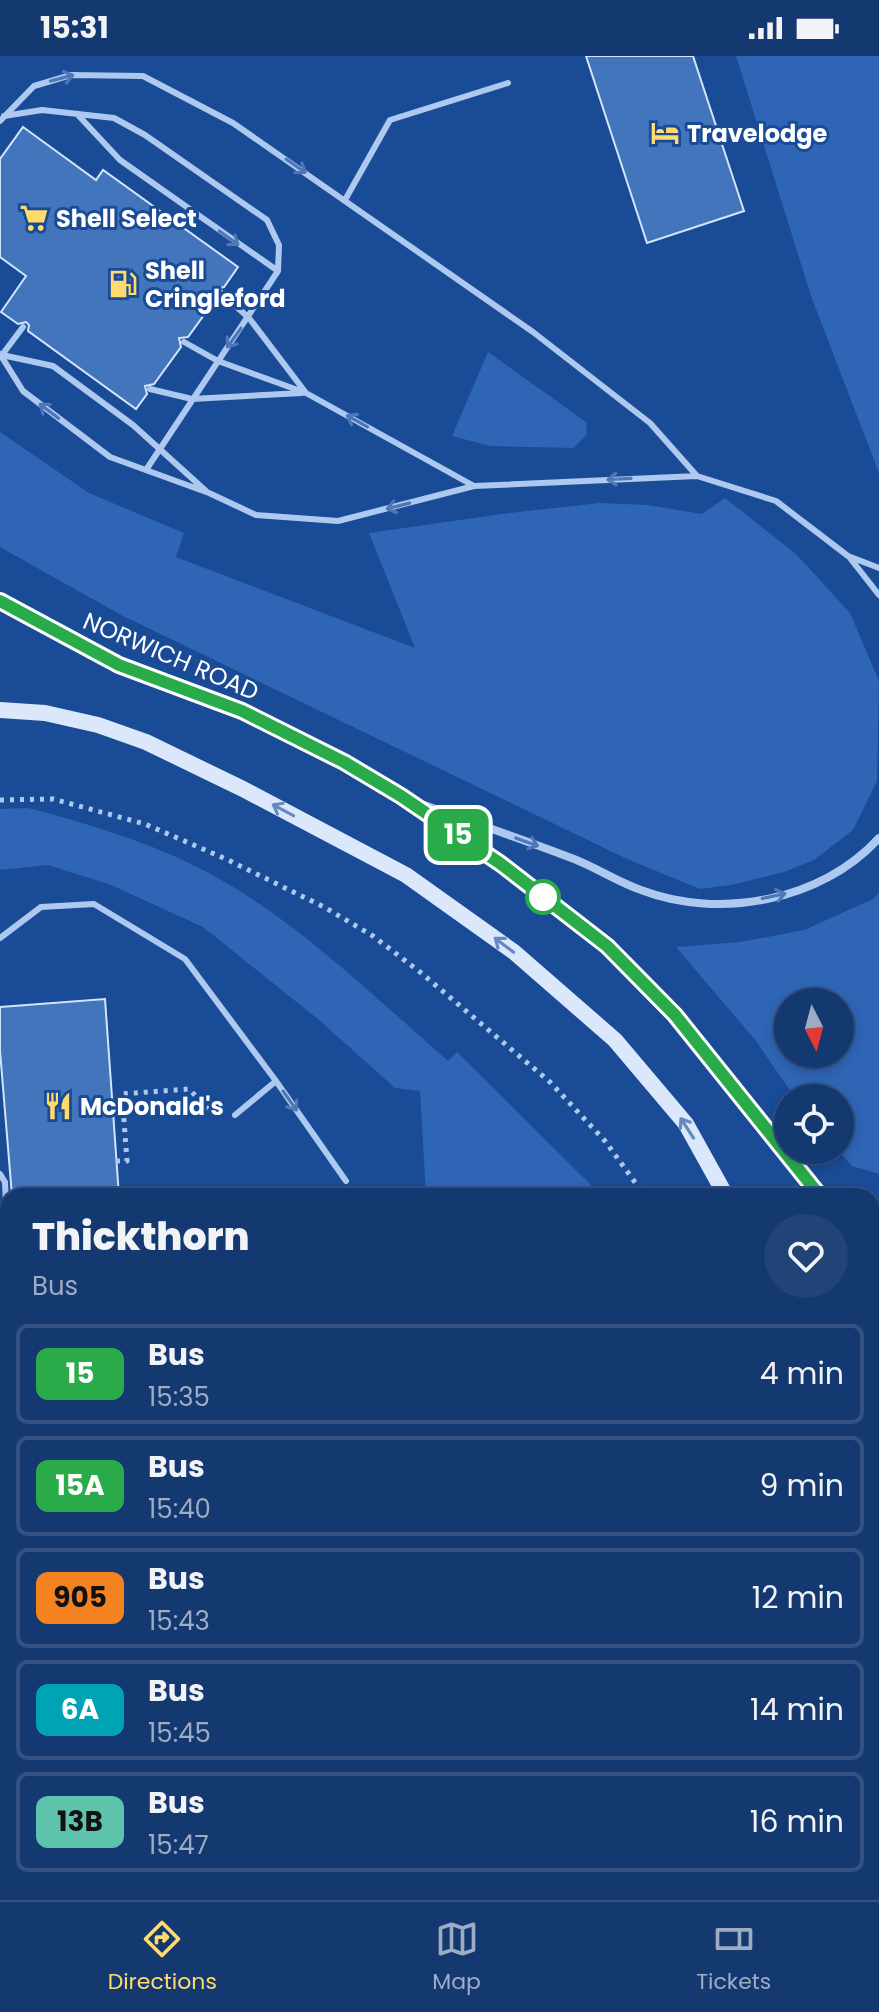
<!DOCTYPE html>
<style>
body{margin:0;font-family:Poppins,sans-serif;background:#214378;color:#f1f3f6;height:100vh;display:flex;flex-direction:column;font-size:30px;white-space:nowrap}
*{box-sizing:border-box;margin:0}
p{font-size:26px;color:#9dacc3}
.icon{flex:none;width:44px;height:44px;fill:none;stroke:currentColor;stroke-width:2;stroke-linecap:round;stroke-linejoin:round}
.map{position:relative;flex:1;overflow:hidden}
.sheet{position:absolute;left:0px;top:1132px;width:880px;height:712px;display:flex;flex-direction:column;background:#143870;border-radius:24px 24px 0 0;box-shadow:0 4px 12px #0003,0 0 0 2px #335283}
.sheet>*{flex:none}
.badge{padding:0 16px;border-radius:12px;font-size:28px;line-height:52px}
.needle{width:52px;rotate:174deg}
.fabs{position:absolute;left:774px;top:932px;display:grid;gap:16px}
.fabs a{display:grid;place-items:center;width:80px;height:80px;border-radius:50%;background:#143870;box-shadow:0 4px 12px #0003,0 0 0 2px #335283;font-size:40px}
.map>.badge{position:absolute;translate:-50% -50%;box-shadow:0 0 0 4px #fff}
.round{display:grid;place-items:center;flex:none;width:84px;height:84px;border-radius:42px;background:#214378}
.head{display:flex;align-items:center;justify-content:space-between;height:136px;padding:0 32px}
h1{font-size:38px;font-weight:800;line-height:60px}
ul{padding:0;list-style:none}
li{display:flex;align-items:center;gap:24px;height:100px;margin:0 16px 12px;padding:0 16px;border:4px solid #335283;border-radius:12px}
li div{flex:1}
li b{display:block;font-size:30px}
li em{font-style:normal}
li .badge{min-width:88px;font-weight:700;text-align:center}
.status{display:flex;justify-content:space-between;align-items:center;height:56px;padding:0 40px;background:#143870;direction:ltr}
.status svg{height:22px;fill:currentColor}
.tab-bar{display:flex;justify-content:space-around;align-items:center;height:112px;border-top:2px solid #335283;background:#143870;font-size:22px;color:#9dacc3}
.tab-bar a{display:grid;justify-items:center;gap:4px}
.tab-bar .selected{color:#ffda6c}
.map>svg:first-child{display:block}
</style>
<div class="status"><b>15:31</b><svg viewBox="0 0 49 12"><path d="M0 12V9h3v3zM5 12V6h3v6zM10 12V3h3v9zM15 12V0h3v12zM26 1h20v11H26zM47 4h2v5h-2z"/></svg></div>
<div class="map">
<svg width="879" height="1844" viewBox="0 0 879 1844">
<rect width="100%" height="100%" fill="#1a4b96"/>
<path fill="#2e65b4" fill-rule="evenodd" d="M 736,0 L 879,0 L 879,417 L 811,240 Z
M 488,296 L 586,366 L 587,378 L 574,392 L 490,390 L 452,380 Z
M 0,376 L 89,437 L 184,477 L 176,501 L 415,592 L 369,477 L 509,457 L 599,447 L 648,449 L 702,458 L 725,442 L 796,498 L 850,557 L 879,625 L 877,725 L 853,774 L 814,804 L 784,816 L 731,829 L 700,833 L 625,802 L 121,559 L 0,491 Z
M 28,752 C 87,767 152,787 207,816 C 297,864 371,938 448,1005 L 457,996 L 590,1128 L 598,1140 L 426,1140 L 420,1035 L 395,1032 L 319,964 L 203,871 L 111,829 L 48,809 L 0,814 L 0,753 Z
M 879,837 L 879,1118 L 852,1110 L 838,1094 L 840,1042 L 795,1042 L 756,985 L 676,891 L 740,886 L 804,874 L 873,843 ZM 788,946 L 840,946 L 840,998 L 788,998 Z
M 0,1293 L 8,1312 L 8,1519 L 3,1519 L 0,1514 Z
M 879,1298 L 879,1423 C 869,1395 866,1325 879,1298 Z
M 0,1675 L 8,1689 L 8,1836 L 89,1836 L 94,1844 L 11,1844 L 0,1827 Z"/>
<path fill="#4375bd" stroke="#d4e4fb" stroke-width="2" d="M 586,0 L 693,0 L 744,155 L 647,187 Z
M 23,71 L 96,124 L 103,114 L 238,211 L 224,231 L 215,233 L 217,241 L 188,281 L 179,282 L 181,291 L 154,328 L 145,330 L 147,338 L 136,353 L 28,275 L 29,269 L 26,266 L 18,268 L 1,256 L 26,220 L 0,201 L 0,103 Z
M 105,943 L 119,1140 L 12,1140 L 0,995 L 0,951 Z"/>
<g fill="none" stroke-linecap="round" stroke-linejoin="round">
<path stroke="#adc9f0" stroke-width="5" stroke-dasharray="4 6" stroke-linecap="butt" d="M 0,744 L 53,743 L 145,768 L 226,803 L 324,851 L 373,880 L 420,916 L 550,1026 L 605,1085 L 645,1140
M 116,1105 L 127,1105 L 122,1038 L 189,1033 L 208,1053
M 872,1554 L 879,1559"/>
<path stroke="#adc9f0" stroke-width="6" d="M 77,58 L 120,104 L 278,215
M 4,60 L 42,54 L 114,62 L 145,79 L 267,164 L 279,189 L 278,215 L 146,414
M 0,65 L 34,30 L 71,19 L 143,20 L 233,67 L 533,276 L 650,367 L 697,420
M 345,144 L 390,64 L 508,27
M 220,236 L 249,262 L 306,337
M 23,271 L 2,299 L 53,310 L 133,369 L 206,435
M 184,286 L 218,305 L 306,337 L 474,430
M 0,298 L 23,335 L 110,401 L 209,437 L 256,459 L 338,465 L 474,430 L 697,420 L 776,445 L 848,500 L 879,512
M 150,333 L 192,343 L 302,337
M 850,502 L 879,539
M 0,882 L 41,851 L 94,848 L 185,903 L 276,1025
M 235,1059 L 276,1025 L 346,1125
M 0,1118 L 5,1126 L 8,1194"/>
<path stroke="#adc9f0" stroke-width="8" d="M 424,749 C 474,767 525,784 574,803 C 597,812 618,826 641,834 C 719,864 822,845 879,782"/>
<path stroke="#dbe8fb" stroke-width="16" d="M 0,545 L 119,609 L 242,655 L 344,706 L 401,740 L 501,808 L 607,890 L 675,959 L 820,1140
M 0,654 L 45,657 L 98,669 L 146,686 L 243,733 L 406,819 L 514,896 L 615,984 L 686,1068 L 726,1140
M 872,1181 L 879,1185
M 872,1230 L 879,1223
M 872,1497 L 879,1502"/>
<path stroke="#fafcff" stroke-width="22" d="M 0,1609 L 8,1624
M 129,1836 L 134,1844"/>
</g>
<defs><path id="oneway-shaft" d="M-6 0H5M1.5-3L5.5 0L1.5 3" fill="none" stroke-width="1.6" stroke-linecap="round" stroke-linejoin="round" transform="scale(2)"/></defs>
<g stroke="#4d77b6">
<use href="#oneway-shaft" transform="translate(62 22) rotate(-15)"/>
<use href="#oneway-shaft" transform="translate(296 110) rotate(35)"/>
<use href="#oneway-shaft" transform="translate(229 182) rotate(36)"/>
<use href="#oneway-shaft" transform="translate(234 282) rotate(126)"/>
<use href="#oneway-shaft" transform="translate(49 355) rotate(-143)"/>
<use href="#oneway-shaft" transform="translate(357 365) rotate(-151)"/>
<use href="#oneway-shaft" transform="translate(619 423) rotate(177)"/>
<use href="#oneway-shaft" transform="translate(398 450) rotate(166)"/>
<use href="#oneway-shaft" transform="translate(527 786) rotate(20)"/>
<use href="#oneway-shaft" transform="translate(774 840) rotate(-12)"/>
<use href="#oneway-shaft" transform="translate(290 1045) rotate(55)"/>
</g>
<g stroke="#678abe">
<use href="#oneway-shaft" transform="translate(283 754) rotate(-152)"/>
<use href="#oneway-shaft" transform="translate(504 889) rotate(-143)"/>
<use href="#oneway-shaft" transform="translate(687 1072) rotate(-123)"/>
</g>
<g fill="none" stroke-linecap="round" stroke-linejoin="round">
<defs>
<path id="line" d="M 0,545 L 119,609 L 242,655 L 344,706 L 401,740 L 501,808 L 607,890 L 675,959 L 820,1140"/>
</defs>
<use href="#line" stroke="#fff" stroke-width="18"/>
<use href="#line" stroke="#29ab4a" stroke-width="12"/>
</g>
<defs>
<symbol id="hotel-bare" viewBox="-9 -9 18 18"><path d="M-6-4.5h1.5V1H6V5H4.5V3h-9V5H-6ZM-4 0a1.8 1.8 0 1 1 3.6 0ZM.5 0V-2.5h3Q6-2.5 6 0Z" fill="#ffda6c" stroke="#1a4b96" stroke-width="2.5" paint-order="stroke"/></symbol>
<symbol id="supermarket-bare" viewBox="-9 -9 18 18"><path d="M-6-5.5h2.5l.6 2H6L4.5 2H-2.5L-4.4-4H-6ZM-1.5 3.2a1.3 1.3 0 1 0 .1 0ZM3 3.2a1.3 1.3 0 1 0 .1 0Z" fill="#ffda6c" stroke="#1a4b96" stroke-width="2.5" paint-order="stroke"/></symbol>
<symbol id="fuel-bare" viewBox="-9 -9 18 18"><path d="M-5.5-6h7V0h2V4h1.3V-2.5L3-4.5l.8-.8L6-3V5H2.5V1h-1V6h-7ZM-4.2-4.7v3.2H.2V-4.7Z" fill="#ffda6c" stroke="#1a4b96" stroke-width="2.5" paint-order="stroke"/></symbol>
<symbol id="restaurant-bare" viewBox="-9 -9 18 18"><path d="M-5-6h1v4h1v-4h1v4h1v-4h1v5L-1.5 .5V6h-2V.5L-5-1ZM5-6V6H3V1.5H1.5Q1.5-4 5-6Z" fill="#ffda6c" stroke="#1a4b96" stroke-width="2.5" paint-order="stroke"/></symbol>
</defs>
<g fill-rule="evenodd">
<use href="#hotel-bare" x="645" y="57" width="40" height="40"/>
<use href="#supermarket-bare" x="14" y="142" width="40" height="40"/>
<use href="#fuel-bare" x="103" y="208" width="40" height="40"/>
<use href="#restaurant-bare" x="38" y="1030" width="40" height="40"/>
</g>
<circle fill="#fff" stroke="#29ab4a" stroke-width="4" cx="543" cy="841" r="16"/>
<g text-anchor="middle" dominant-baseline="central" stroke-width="6" stroke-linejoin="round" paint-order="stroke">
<g font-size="24" font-weight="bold" fill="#fff" stroke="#1a4b96" text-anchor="start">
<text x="687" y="77">Travelodge</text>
<text x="56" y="162">Shell Select</text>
<text x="145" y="214">Shell<tspan x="145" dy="28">Cringleford</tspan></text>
<text x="80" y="1050">McDonald's</text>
</g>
<g font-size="24" fill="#fff" stroke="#1a4b96">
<text transform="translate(171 600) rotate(23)">NORWICH ROAD</text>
</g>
</g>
</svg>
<div class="fabs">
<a><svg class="needle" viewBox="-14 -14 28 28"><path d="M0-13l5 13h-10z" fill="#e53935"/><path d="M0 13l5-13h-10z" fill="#9dacc3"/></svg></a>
<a><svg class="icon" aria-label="locate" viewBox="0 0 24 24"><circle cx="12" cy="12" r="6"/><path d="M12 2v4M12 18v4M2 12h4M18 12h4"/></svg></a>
</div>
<b class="badge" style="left:458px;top:779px;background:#29ab4a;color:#fff">15</b>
<section class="sheet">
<div class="head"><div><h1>Thickthorn</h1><p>Bus</p></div><a class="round"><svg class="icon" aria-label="heart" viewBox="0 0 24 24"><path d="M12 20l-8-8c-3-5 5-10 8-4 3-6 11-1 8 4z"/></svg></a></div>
<ul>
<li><span class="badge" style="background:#29ab4a;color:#fff">15</span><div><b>Bus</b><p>15:35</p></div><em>4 min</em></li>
<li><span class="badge" style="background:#29ab4a;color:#fff">15A</span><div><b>Bus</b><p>15:40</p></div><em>9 min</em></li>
<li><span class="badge" style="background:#f58220;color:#111">905</span><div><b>Bus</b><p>15:43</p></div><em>12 min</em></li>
<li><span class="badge" style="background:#00a3b4;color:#fff">6A</span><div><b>Bus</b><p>15:45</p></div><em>14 min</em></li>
<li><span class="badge" style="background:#5dc3ad;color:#111">13B</span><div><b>Bus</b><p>15:47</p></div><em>16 min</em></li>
</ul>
</section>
</div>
<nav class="tab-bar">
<a class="selected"><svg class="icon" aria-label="directions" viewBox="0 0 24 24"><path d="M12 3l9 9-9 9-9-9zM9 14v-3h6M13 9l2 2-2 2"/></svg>Directions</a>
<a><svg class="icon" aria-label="map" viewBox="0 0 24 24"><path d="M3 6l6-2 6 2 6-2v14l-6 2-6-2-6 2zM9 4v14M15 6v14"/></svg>Map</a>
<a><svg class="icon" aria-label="tickets" viewBox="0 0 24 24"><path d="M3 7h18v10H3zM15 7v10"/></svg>Tickets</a>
</nav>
